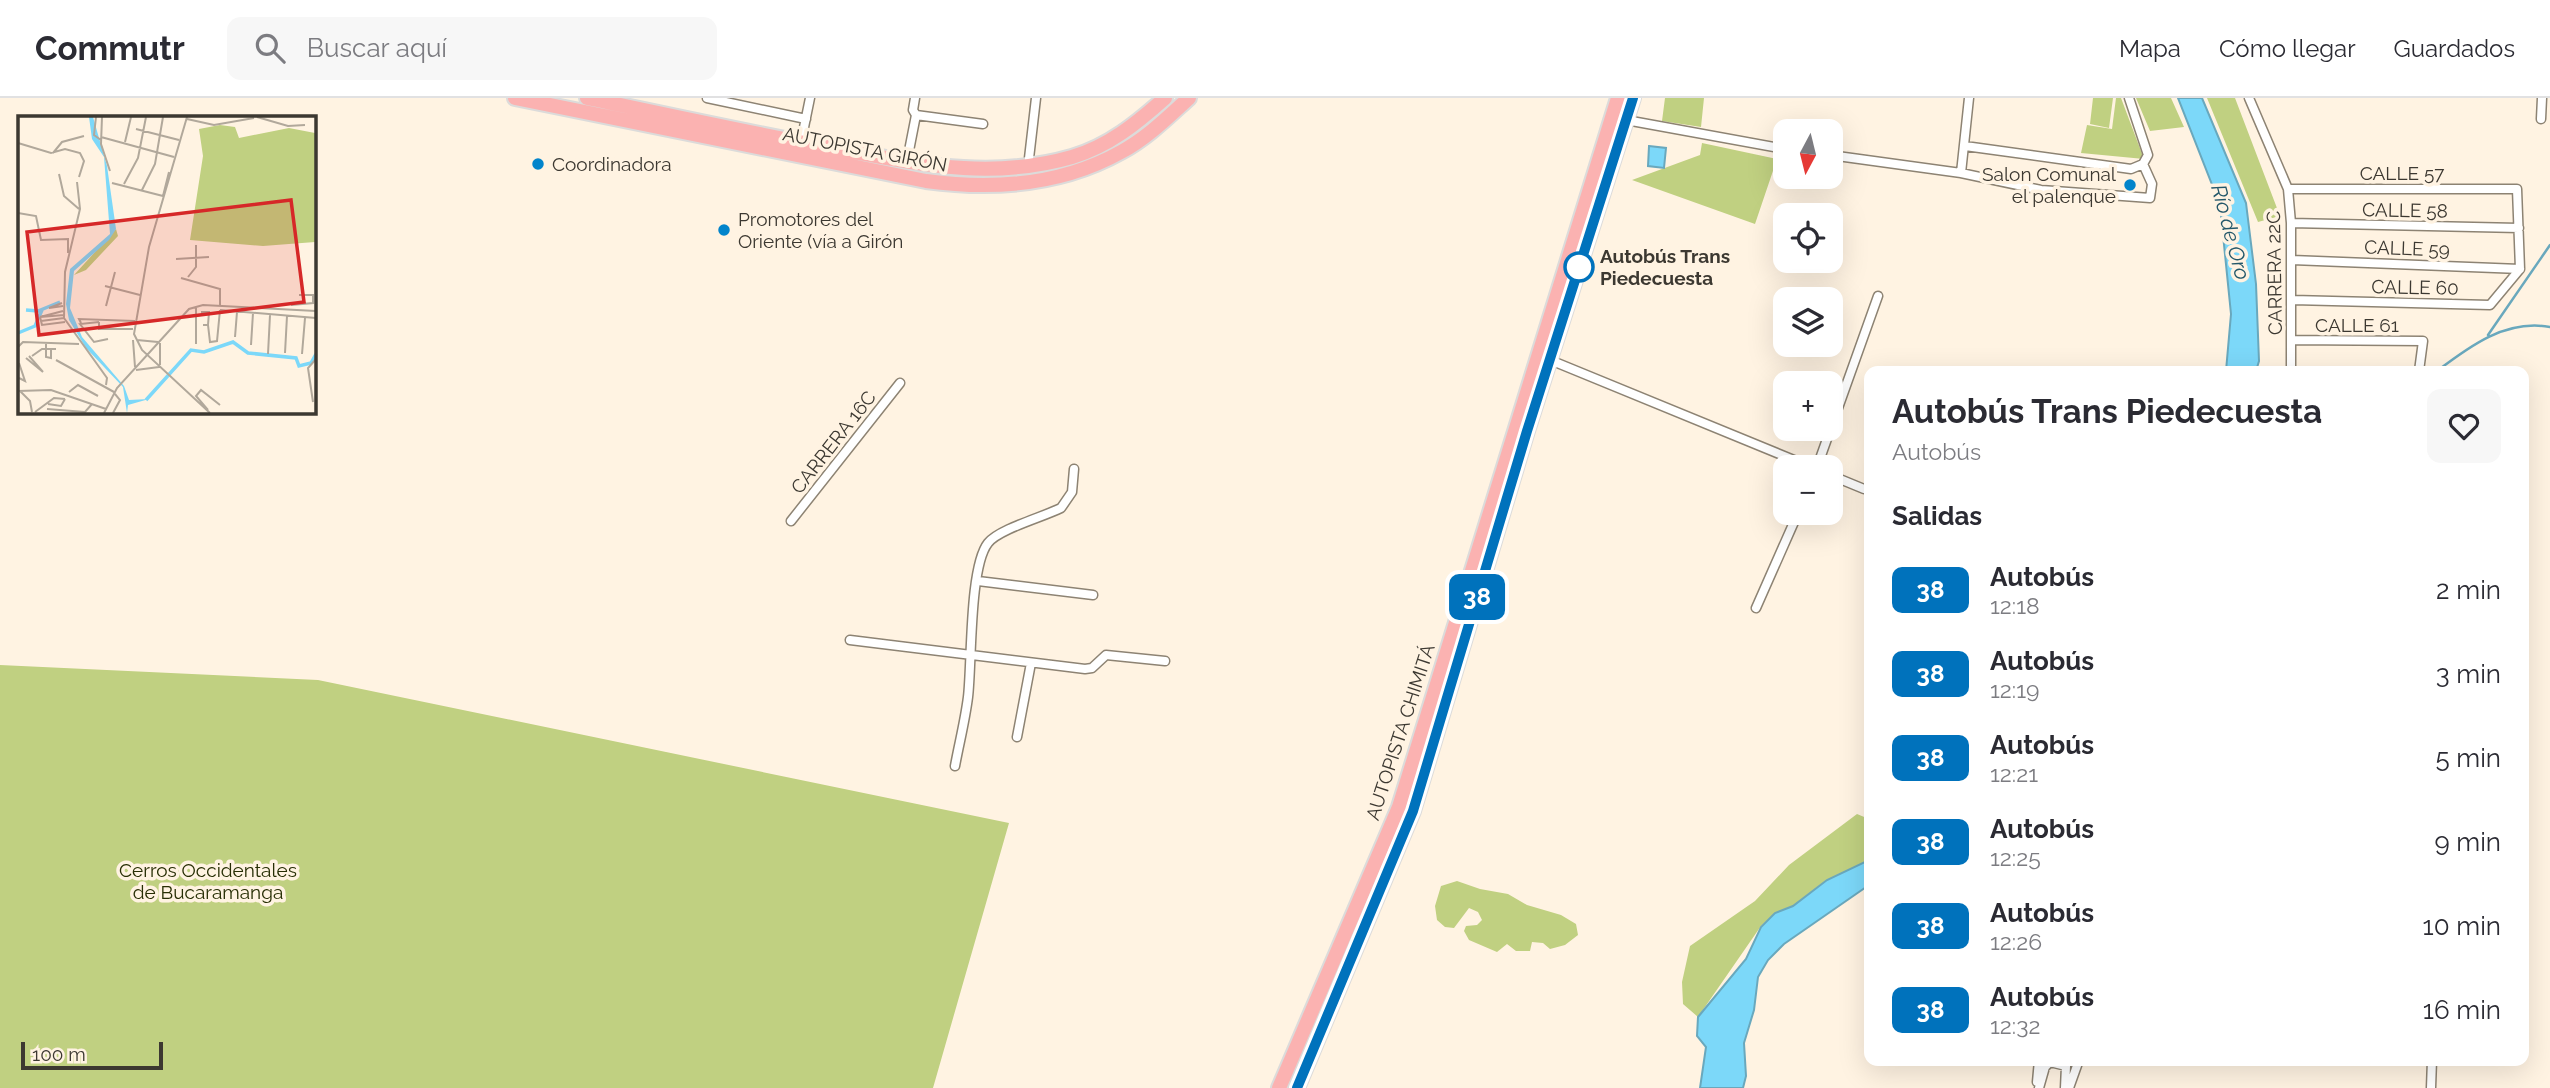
<!DOCTYPE html>
<html lang="es">
<meta charset="utf-8">
<style>
body{margin:0;font-family:Raleway,sans-serif;background:#f7f7f7;color:#2b2b33;height:100vh;display:flex;flex-direction:column;font-size:26px;white-space:nowrap}
*{box-sizing:border-box;margin:0}
p{font-size:23px;color:#7c7c81}
.icon{flex:none;width:38px;height:38px;fill:none;stroke:currentColor;stroke-width:2;stroke-linecap:round;stroke-linejoin:round}
.map{position:relative;flex:1;overflow:hidden}
.drawer{position:absolute;left:1864px;top:268px;width:665px;height:700px;display:flex;flex-direction:column;background:#fff;border-radius:14px;box-shadow:0 7px 28px #0002}
.drawer>*{flex:none}
.badge{padding:0 14px;border-radius:10px;font-size:24px;line-height:46px}
.needle{width:46px;rotate:187deg}
.fabs{position:absolute;left:1773px;top:21px;display:grid;gap:14px}
.fabs a{display:grid;place-items:center;width:70px;height:70px;border-radius:14px;background:#fff;box-shadow:0 7px 28px #0002;font-size:35px}
.scale{position:absolute;left:21px;bottom:18px;width:142px;box-sizing:border-box;padding-left:7px;border:4px solid #3c3831;border-top:0;font-size:19px;line-height:24px;white-space:nowrap;color:#3c3831;-webkit-text-stroke:5px #fff3e2;paint-order:stroke}
.map>.badge{position:absolute;translate:-50% -50%;box-shadow:0 0 0 4px #fff}
h2{padding:0 28px;font-size:26px;line-height:63px}
.round{display:grid;place-items:center;flex:none;width:74px;height:74px;border-radius:14px;background:#f7f7f7}
.headline{display:flex;align-items:center;justify-content:space-between;height:119px;padding:0 28px}
h1{font-size:33px;font-weight:700;line-height:52px}
ul{padding:0;list-style:none}
li{display:flex;align-items:center;gap:21px;height:84px;padding:0 28px}
li div{flex:1}
li b{display:block;font-size:26px}
li em{font-style:normal}
li .badge{min-width:77px;font-weight:700;text-align:center}
header{display:flex;align-items:center;gap:42px;box-sizing:border-box;height:98px;padding:0 35px;background:#fff;border-bottom:2px solid #e1e1e2}
header strong{font-size:33px}
nav{display:flex;gap:38px;margin-inline-start:auto;font-size:24px}
.search{width:490px;height:63px;background:#f7f7f7;display:flex;align-items:center;gap:18px;box-sizing:border-box;padding:0 24px;border-radius:14px;color:#7c7c81;font-size:26px}
.map>svg:first-child{display:block}
</style>
<header>
<strong>Commutr</strong>
<div class="search"><svg class="icon" aria-label="search" viewBox="0 0 24 24"><circle cx="10" cy="10" r="6"/><path d="M15 15l6 6"/></svg>Buscar aquí</div>
<nav><a>Mapa</a><a>Cómo llegar</a><a>Guardados</a></nav>
</header>
<div class="map">
<svg width="2550" height="990" viewBox="0 0 2550 990">
<rect width="100%" height="100%" fill="#fff3e2"/>
<path fill="#c0d081" d="M 1665,0 L 1704,0 L 1701,29 L 1662,23 Z
M 2093,0 L 2113,0 L 2109,30 L 2090,26 Z
M 2116,0 L 2121,0 L 2144,61 L 2081,55 L 2087,27 L 2112,31 Z
M 2136,0 L 2171,0 L 2184,29 L 2150,33 Z
M 2207,0 L 2235,0 L 2280,118 L 2258,124 Z
M 1702,45 L 1777,61 L 1755,126 L 1632,82 L 1700,57 Z
M 0,567 L 318,582 L 1009,725 L 933,990 L 0,990 Z
M 1857,716 L 1869,721 L 1869,762 L 1827,782 L 1793,808 L 1775,815 L 1761,828 L 1698,919 L 1683,906 L 1682,884 L 1690,848 L 1755,803 L 1789,767 Z
M 1457,783 L 1480,791 L 1508,796 L 1527,807 L 1561,817 L 1576,826 L 1578,837 L 1565,847 L 1550,851 L 1543,845 L 1532,844 L 1530,853 L 1516,853 L 1507,846 L 1497,854 L 1469,842 L 1464,833 L 1466,828 L 1477,827 L 1482,822 L 1478,814 L 1469,810 L 1454,830 L 1445,829 L 1437,822 L 1435,808 L 1441,788 Z"/>
<path fill="#7cd8f9" stroke="#69a8bd" stroke-width="2" d="M 2178,0 L 2202,0 L 2246,105 L 2256,186 L 2259,263 L 2256,273 L 2226,273 L 2231,216 L 2220,107 Z
M 1649,48 L 1666,50 L 1664,70 L 1648,68 Z
M 1869,762 L 1869,787 L 1784,846 L 1768,862 L 1758,879 L 1754,912 L 1744,945 L 1746,978 L 1743,990 L 1700,990 L 1706,949 L 1697,938 L 1698,919 L 1746,861 L 1761,829 L 1775,815 L 1793,808 L 1827,782 Z"/>
<g fill="none" stroke-linecap="round" stroke-linejoin="round">
<path stroke="#69a8bd" stroke-width="2.5" d="M 2488,237 L 2550,147
M 2437,273 C 2470,248 2506,221 2550,229"/>
<defs>
<path id="street" d="M 707,0 L 806,21
M 915,0 L 913,12 L 916,17 L 983,26
M 2249,0 L 2288,91 L 2291,125 L 2291,273
M 2541,21 L 2542,0
M 1626,22 L 1785,51
M 801,44 L 810,0
M 1965,48 L 2131,71 L 2143,66 L 2148,57 L 2129,0
M 1830,57 L 1961,75 L 2041,92 L 2150,100 L 2152,86 L 2143,66
M 907,63 L 916,17
M 1028,69 L 1036,0
M 1961,75 L 1969,0
M 2288,91 L 2517,91 L 2520,171
M 2291,125 L 2519,130
M 2292,162 L 2520,171
M 2293,202 L 2490,207 L 2520,171
M 2291,242 L 2423,243 L 2419,273
M 1550,262 L 1811,369
M 1817,369 L 1878,198
M 1830,377 L 1864,391
M 791,423 L 900,285
M 978,483 L 1093,497
M 1756,510 L 1798,415
M 850,542 L 1085,571 L 1092,570 L 1106,557 L 1165,563
M 1017,639 L 1031,565
M 955,668 C 959,646 965,623 968,599 C 972,567 969,469 988,445 C 999,431 1043,419 1061,410 L 1072,394 L 1074,371
M 2037,984 L 2039,962
M 2039,990 L 2045,969 L 2050,964 L 2066,968 L 2065,990
M 2069,990 L 2079,962
M 2431,990 L 2432,962"/>
<path id="highway" d="M 515,0 L 926,83 C 992,92 1062,87 1121,54 C 1147,40 1168,19 1189,0
M 587,0 C 668,17 750,35 831,50 C 915,65 988,83 1072,59 C 1109,48 1137,25 1165,0
M 1279,990 L 1399,709 L 1618,0
M 1297,990 L 1413,713 L 1527,333 L 1633,0"/>
</defs>
<use href="#street" stroke="#8d8373" stroke-width="11"/>
<use href="#highway" stroke="#dcdbda" stroke-width="18"/>
<use href="#street" stroke="#fff" stroke-width="8"/>
<use href="#highway" stroke="#fbb2b1" stroke-width="14"/>
</g>
<g fill="none" stroke-linecap="round" stroke-linejoin="round">
<defs>
<path id="line" d="M 1297,990 L 1413,713 L 1527,333 L 1633,0"/>
</defs>
<use href="#line" stroke="#fff" stroke-width="16"/>
<use href="#line" stroke="#0072bc" stroke-width="10"/>
</g>
<g fill="#0284cb" stroke="#fff3e2" stroke-width="2.5">
<circle cx="538" cy="66" r="7"/>
<circle cx="2130" cy="87" r="7"/>
<circle cx="724" cy="132" r="7"/>
</g>
<circle fill="#fff" stroke="#0072bc" stroke-width="3.5" cx="1579" cy="169" r="14"/>
<g text-anchor="middle" dominant-baseline="central" stroke-width="7" stroke-linejoin="round" paint-order="stroke">
<g font-size="19" fill="#3c3831" stroke="#fff3e2">
<text transform="translate(865 51) rotate(11)">AUTOPISTA GIRÓN</text>
<text x="2402" y="75">CALLE 57</text>
<text transform="translate(2405 112) rotate(1)">CALLE 58</text>
<text transform="translate(2407 150) rotate(2)">CALLE 59</text>
<text transform="translate(2274 175) rotate(-91)">CARRERA 22C</text>
<text transform="translate(2415 189) rotate(1)">CALLE 60</text>
<text x="2357" y="227">CALLE 61</text>
<text transform="translate(833 344) rotate(-52)">CARRERA 16C</text>
<text transform="translate(1400 634) rotate(-72)">AUTOPISTA CHIMITÁ</text>
</g>
<g font-size="19" fill="#3c3831" stroke="#fff3e2" text-anchor="start">
<text x="552" y="66">Coordinadora</text>
<text x="2116" y="76" text-anchor="end">Salon Comunal<tspan x="2116" dy="22">el palenque</tspan></text>
<text x="738" y="121">Promotores del<tspan x="738" dy="22">Oriente (vía a Girón</tspan></text>
</g>
<g font-size="19" font-weight="bold" fill="#3c3831" stroke="#fff3e2" text-anchor="start">
<text x="1600" y="158">Autobús Trans<tspan x="1600" dy="22">Piedecuesta</tspan></text>
</g>
<g font-size="19" fill="#272e04" stroke="#fff3e2">
<text x="208" y="772">Cerros Occidentales<tspan x="208" dy="22">de Bucaramanga</tspan></text>
</g>
<g font-size="21" font-style="italic" fill="#235769" stroke="#fff3e2">
<text transform="translate(2231 134) rotate(75)">Río de Oro</text>
</g>
</g>
<g transform="translate(18 18)">
<rect width="298" height="298" fill="#fff3e2"/>
<path d="M 202,9 L 217,11 L 221,22 L 271,12 L 297,17 L 297,126 L 245,130 L 172,124 L 185,40 L 181,13 ZM 98,113 L 100,120 L 68,154 L 56,159 Z" fill="#c0d081"/>
<path d="M 71,1 L 75,1 L 89,50 L 98,113 L 91,124 L 56,155 L 52,192 L 64,221 L 106,270 L 111,284 L 131,283 L 110,289 L 109,297 L 105,271 L 68,232 L 51,204 L 48,188 L 52,153 L 92,118 L 86,41 L 74,23 Z" fill="#7cd8f9"/>
<path fill="none" stroke="#7cd8f9" stroke-width="3.5" d="M 8,194 L 20,195 L 42,186M 0,217 L 17,210 L 24,194M 128,284 L 173,234 L 186,236 L 215,226 L 230,237 L 278,242 L 281,250 L 293,247 L 298,238"/>
<path fill="none" stroke="#b1a89b" stroke-width="2" d="M 78,1 L 76,19 L 83,24M 84,1 L 83,28 L 92,55M 169,1 L 131,131 L 116,218 L 124,234 L 192,297M 239,1 L 270,10 L 287,9M 169,3 L 196,9 L 236,2M 118,13 L 161,24M 83,21 L 156,41M 107,26 L 113,1M 0,27 L 33,37 L 47,33 L 62,37 L 66,45 L 61,61M 35,37 L 44,26 L 66,20M 41,58 L 46,80 L 61,93M 59,66 L 62,93 L 47,156 L 46,202 L 89,262 L 88,269M 94,67 L 145,80M 106,68 L 120,42 L 128,1M 124,74 L 137,48 L 145,1M 145,80 L 151,56M 0,97 L 18,100 L 23,124 L 50,123 L 50,137M 158,143 L 191,141M 170,161 L 178,151 L 178,129M 163,162 L 202,173 L 202,189M 87,170 L 122,179M 44,187 L 31,192 L 45,190M 273,189 L 295,187 L 295,179 L 281,179M 88,190 L 97,156M 178,192 L 178,228M 202,194 L 298,202M 183,196 L 191,196 L 190,209M 22,201 L 24,209 L 47,206M 22,201 L 45,195M 22,201 L 46,199M 23,205 L 46,202M 81,206 L 62,208 L 76,226 L 90,223M 81,206 L 81,213 L 115,213M 63,207 L 61,203 L 117,205M 185,209 L 190,209 L 192,226 L 199,225 L 202,194M 217,221 L 219,196M 115,224 L 117,251M 119,224 L 140,226M 28,227 L 28,241 L 33,242 L 33,233M 142,227 L 142,249M 233,229 L 235,197M 0,231 L 5,226 L 61,228M 267,237 L 269,200M 250,238 L 252,199M 284,238 L 287,202M 14,240 L 24,233 L 38,233M 8,242 L 25,256 L 11,240M 38,244 L 96,276M 118,254 L 141,251M 1,262 L 7,265 L 1,247M 0,275 L 33,274 L 88,293M 2,275 L 12,285 L 14,296M 51,276 L 60,269 L 80,280M 295,286 L 290,252 L 298,243M 30,288 L 43,290 L 47,283M 29,293 L 67,296 L 74,288M 190,294 L 178,280 L 183,274 L 202,289M 17,296 L 36,282 L 47,283M 86,297 L 99,272 L 171,193 L 185,189 L 298,195M 95,297 L 102,284 L 97,278"/>
<path fill="#d62828" fill-opacity="0.15" stroke="#d62828" stroke-width="3.5" d="M 273,84 L 286,186 L 21,219 L 9,116 Z"/>
<rect width="298" height="298" fill="none" stroke="#3c3831" stroke-width="3.5"/>
</g>
</svg>
<div class="fabs">
<a><svg class="needle" viewBox="-14 -14 28 28"><path d="M0-13l5 13h-10z" fill="#e53935"/><path d="M0 13l5-13h-10z" fill="#7c7c81"/></svg></a>
<a><svg class="icon" aria-label="locate" viewBox="0 0 24 24"><circle cx="12" cy="12" r="6"/><path d="M12 2v4M12 18v4M2 12h4M18 12h4"/></svg></a>
<a><svg class="icon" aria-label="layers" viewBox="0 0 24 24"><path d="M12 4l9 5-9 5-9-5zM3 14l9 5 9-5"/></svg></a>
<a>+</a>
<a>−</a>
</div>
<div class="scale">100 m</div>
<b class="badge" style="left:1477px;top:499px;background:#0072bc;color:#fff">38</b>
<section class="drawer">
<div class="headline"><div><h1>Autobús Trans Piedecuesta</h1><p>Autobús</p></div><a class="round"><svg class="icon" aria-label="heart" viewBox="0 0 24 24"><path d="M12 20l-8-8c-3-5 5-10 8-4 3-6 11-1 8 4z"/></svg></a></div>
<h2>Salidas</h2>
<ul>
<li><span class="badge" style="background:#0072bc;color:#fff">38</span><div><b>Autobús</b><p>12:18</p></div><em>2 min</em></li>
<li><span class="badge" style="background:#0072bc;color:#fff">38</span><div><b>Autobús</b><p>12:19</p></div><em>3 min</em></li>
<li><span class="badge" style="background:#0072bc;color:#fff">38</span><div><b>Autobús</b><p>12:21</p></div><em>5 min</em></li>
<li><span class="badge" style="background:#0072bc;color:#fff">38</span><div><b>Autobús</b><p>12:25</p></div><em>9 min</em></li>
<li><span class="badge" style="background:#0072bc;color:#fff">38</span><div><b>Autobús</b><p>12:26</p></div><em>10 min</em></li>
<li><span class="badge" style="background:#0072bc;color:#fff">38</span><div><b>Autobús</b><p>12:32</p></div><em>16 min</em></li>
</ul>
</section>
</div>
